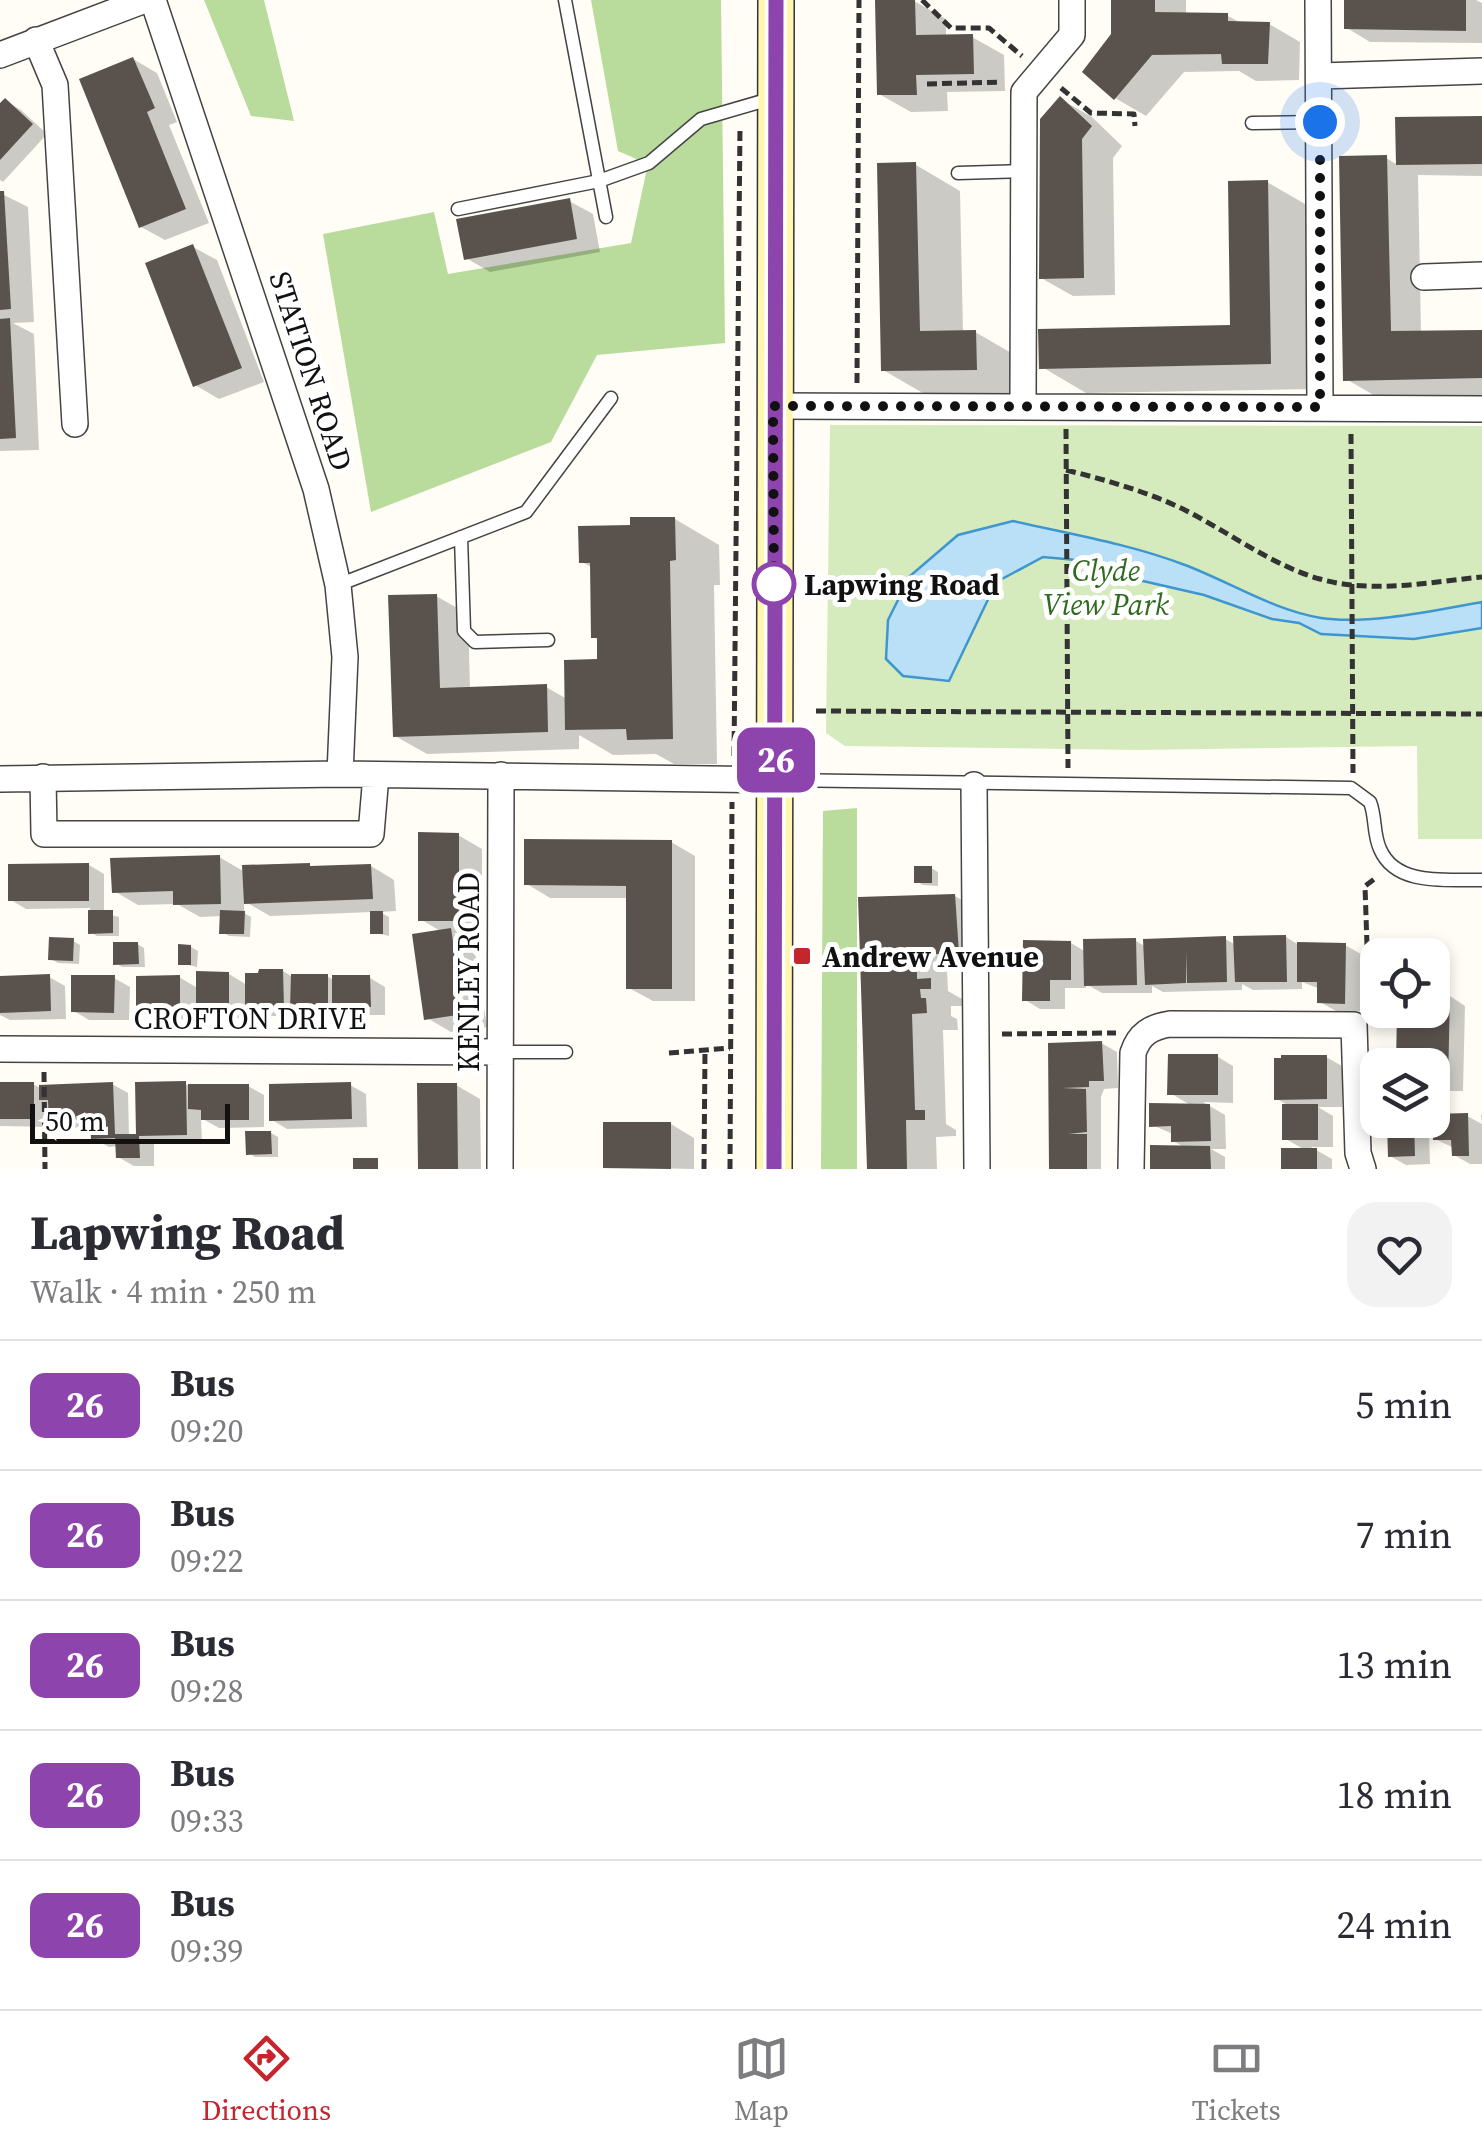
<!DOCTYPE html>
<meta charset="utf-8">
<style>
body{margin:0;font-family:"Source Serif 4",serif;background:#f2f2f3;color:#2b2b33;height:100vh;display:flex;flex-direction:column;font-size:38px;white-space:nowrap}
*{box-sizing:border-box;margin:0}
p{font-size:32px;color:#7c7c81}
.icon{flex:none;width:55px;height:55px;fill:none;stroke:currentColor;stroke-width:2;stroke-linecap:round;stroke-linejoin:round}
.map{position:relative;height:1169px;overflow:hidden}
.drawer{display:flex;flex-direction:column;background:#fff;flex:1}
.drawer>*{flex:none}
.badge{padding:0 20px;border-radius:15px;font-size:35px;line-height:65px}
.tools{position:absolute;left:1360px;top:938px;display:grid;gap:20px}
.tools a{display:grid;place-items:center;width:90px;height:90px;border-radius:20px;background:#fff;box-shadow:0 5px 15px #0003;font-size:50px}
.scale{position:absolute;left:30px;bottom:25px;width:200px;box-sizing:border-box;padding-left:10px;border:5px solid #111;border-top:0;font-size:28px;line-height:35px;white-space:nowrap;color:#111;-webkit-text-stroke:8px #fff;paint-order:stroke}
.you{position:absolute;width:50px;height:50px;margin:-25px;border:8px solid #fff;border-radius:50%;background:#1a73e8;box-shadow:0 0 0 15px #1a73e833}
.map>.badge{position:absolute;translate:-50% -50%;box-shadow:0 0 0 5px #fff}
.round{display:grid;place-items:center;flex:none;width:105px;height:105px;border-radius:30px;background:#f2f2f3}
.head{display:flex;align-items:center;justify-content:space-between;height:170px;padding:0 30px}
h1{font-size:48px;font-weight:800;line-height:75px}
ul{padding:0;list-style:none}
li{display:flex;align-items:center;gap:30px;height:130px;padding:0 30px;border-top:2px solid #e1e1e2}
li div{flex:1}
li b{display:block;font-size:38px}
li em{font-style:normal}
li .badge{min-width:110px;font-weight:700;text-align:center}
.dock{display:flex;justify-content:space-around;align-items:center;height:140px;border-top:2px solid #e1e1e2;background:#fff;font-size:28px;color:#7c7c81}
.dock a{display:grid;justify-items:center;gap:5px}
.dock .selected{color:#c4262e}
.map>svg:first-child{display:block}
</style>
<div class="map">
<svg width="1482" height="1169" viewBox="0 0 1482 1169">
<rect width="100%" height="100%" fill="#fffdf5"/>
<path fill="#d5ebbd" d="M 830,425 L 1482,426 L 1482,839 L 1418,839 L 1417,746 L 1137,750 L 845,746 L 826,733 Z"/>
<path fill="#b9dc9c" d="M 204,0 L 264,0 L 294,121 L 251,116 Z
M 591,0 L 721,0 L 725,343 L 597,355 L 551,442 L 371,512 L 323,234 L 434,212 L 448,274 L 631,243 L 648,164 L 618,151 Z
M 857,808 L 857,1169 L 821,1169 L 823,811 Z"/>
<path fill="#b9e0f7" stroke="#3f96cf" stroke-width="2.5" d="M 1013,521 C 1070,534 1130,544 1185,565 C 1230,582 1273,610 1321,618 C 1368,625 1436,610 1482,602 L 1482,628 L 1414,639 L 1321,634 L 1299,623 L 1272,619 L 1204,595 L 1108,573 L 1087,561 L 1043,557 L 1002,579 L 994,587 L 949,681 L 903,676 L 886,659 L 888,620 L 910,576 L 958,535 Z"/>
<path fill="#0003" d="M 1114,0 L 1186,0 L 1186,15 L 1228,16 L 1241,23 L 1269,24 L 1300,42 L 1299,80 L 1256,81 L 1239,71 L 1184,72 L 1146,116 L 1115,98 Z
M 1347,0 L 1476,0 L 1482,3 L 1482,43 L 1370,42 L 1347,28 Z
M 914,1 L 946,19 L 946,37 L 972,37 L 1004,55 L 1005,91 L 947,92 L 948,111 L 911,112 L 879,94 Z
M 133,59 L 157,73 L 177,122 L 169,125 L 209,223 L 165,240 L 141,227 Z
M 1060,99 L 1092,117 L 1122,146 L 1113,158 L 1115,295 L 1073,296 L 1041,278 Z
M 6,101 L 21,110 L 47,134 L 3,182 L 0,180 L 0,107 Z
M 1482,118 L 1482,176 L 1418,175 L 1421,333 L 1482,332 L 1482,395 L 1377,397 L 1346,379 L 1386,158 L 1398,165 Z
M 916,165 L 960,191 L 963,332 L 975,332 L 1020,358 L 1021,394 L 928,396 L 883,370 Z
M 1267,182 L 1312,208 L 1315,389 L 1086,393 L 1042,367 L 1233,328 Z
M 0,193 L 28,207 L 34,322 L 13,323 L 34,334 L 39,450 L 0,451 Z
M 569,201 L 593,214 L 600,252 L 490,272 L 466,258 Z
M 193,247 L 217,260 L 264,382 L 219,399 L 195,385 Z
M 675,519 L 719,545 L 720,585 L 714,585 L 717,764 L 674,764 L 656,754 L 613,755 L 579,735 L 579,749 L 427,754 L 395,736 L 436,596 L 468,614 L 470,689 L 546,687 L 567,699 L 600,662 L 599,640 L 594,637 L 593,568 L 582,562 L 632,528 Z
M 458,835 L 482,849 L 482,933 L 454,933 L 474,945 L 487,1027 L 451,1032 L 427,1018 L 442,932 L 420,919 Z
M 671,842 L 695,856 L 695,1001 L 653,1001 L 629,988 L 629,898 L 550,898 L 527,884 Z
M 219,857 L 245,872 L 371,866 L 394,880 L 396,911 L 380,912 L 389,917 L 389,936 L 372,932 L 373,912 L 270,916 L 244,901 L 244,913 L 251,917 L 250,937 L 229,936 L 222,932 L 222,916 L 200,917 L 177,904 L 138,905 L 114,891 Z
M 89,865 L 104,874 L 104,913 L 119,917 L 119,936 L 97,936 L 90,932 L 90,908 L 26,909 L 11,900 Z
M 931,868 L 938,872 L 938,886 L 923,885 L 916,881 Z
M 955,896 L 986,914 L 990,970 L 947,971 L 948,991 L 962,999 L 962,1006 L 951,1006 L 951,1016 L 957,1019 L 958,1030 L 943,1030 L 946,1124 L 956,1130 L 956,1136 L 936,1137 L 937,1169 L 870,1169 L 860,899 Z
M 1286,937 L 1299,945 L 1345,945 L 1361,954 L 1360,1011 L 1336,1011 L 1320,1002 L 1320,989 L 1302,982 L 1302,989 L 1253,990 L 1242,984 L 1242,990 L 1163,992 L 1152,986 L 1152,993 L 1102,993 L 1086,984 L 1086,988 L 1065,988 L 1065,1009 L 1040,1009 L 1025,1000 L 1071,943 L 1086,952 L 1136,941 L 1146,947 L 1225,939 L 1236,945 Z
M 73,941 L 80,945 L 79,964 L 58,963 L 51,959 Z
M 137,944 L 144,948 L 145,967 L 122,967 L 116,963 Z
M 191,947 L 198,951 L 197,967 L 180,963 Z
M 283,971 L 291,976 L 327,976 L 335,981 L 370,978 L 385,987 L 385,1015 L 350,1015 L 343,1011 L 343,1017 L 309,1016 L 298,1011 L 299,1016 L 263,1016 L 244,1005 L 244,1018 L 214,1018 L 195,1007 L 195,1019 L 155,1020 L 139,1011 L 179,977 L 199,989 L 229,974 L 247,985 Z
M 49,977 L 65,986 L 66,1019 L 10,1020 L 0,1015 L 0,978 Z
M 114,978 L 130,987 L 129,1020 L 89,1020 L 74,1011 Z
M 1450,996 L 1465,1006 L 1463,1091 L 1432,1091 L 1432,1065 L 1398,1065 L 1399,1010 L 1432,1010 Z
M 1101,1043 L 1117,1052 L 1118,1088 L 1104,1089 L 1101,1097 L 1101,1169 L 1054,1169 L 1050,1045 Z
M 1218,1057 L 1233,1066 L 1233,1103 L 1203,1102 L 1225,1115 L 1226,1149 L 1211,1149 L 1225,1157 L 1225,1169 L 1155,1169 L 1186,1148 L 1173,1141 L 1173,1134 L 1152,1125 L 1192,1106 L 1170,1093 Z
M 1326,1057 L 1342,1066 L 1342,1107 L 1318,1107 L 1333,1116 L 1333,1147 L 1311,1147 L 1332,1159 L 1332,1169 L 1284,1169 L 1305,1150 L 1284,1138 L 1291,1107 L 1277,1099 Z
M 0,1084 L 33,1084 L 40,1088 L 112,1084 L 128,1093 L 129,1136 L 139,1136 L 138,1084 L 248,1086 L 264,1095 L 264,1127 L 219,1128 L 201,1118 L 202,1143 L 154,1144 L 154,1166 L 134,1166 L 118,1157 L 118,1146 L 109,1147 L 93,1138 L 93,1127 L 67,1128 L 49,1118 L 49,1127 L 0,1126 Z
M 350,1085 L 366,1094 L 367,1127 L 287,1129 L 272,1120 Z
M 456,1085 L 480,1099 L 481,1169 L 420,1169 Z
M 1481,1115 L 1482,1115 L 1482,1164 L 1470,1164 L 1454,1155 L 1454,1148 L 1435,1139 L 1467,1116 L 1482,1124 Z
M 671,1124 L 694,1138 L 694,1169 L 605,1167 Z
M 1413,1125 L 1429,1134 L 1430,1164 L 1406,1165 L 1390,1156 Z
M 271,1133 L 278,1137 L 278,1157 L 255,1157 L 248,1153 Z"/>
<path fill="#5a524d" d="M 875,0 L 915,0 L 916,35 L 973,34 L 974,74 L 916,75 L 917,95 L 877,95 Z
M 1111,0 L 1155,0 L 1155,12 L 1228,13 L 1228,21 L 1270,22 L 1268,64 L 1222,64 L 1221,54 L 1152,55 L 1114,100 L 1082,72 L 1111,34 Z
M 1344,0 L 1466,0 L 1466,31 L 1344,29 Z
M 133,57 L 155,108 L 147,112 L 186,209 L 139,228 L 79,79 Z
M 1060,96 L 1092,126 L 1082,139 L 1084,278 L 1039,279 L 1040,119 Z
M 5,98 L 33,124 L 0,160 L 0,103 Z
M 1482,116 L 1482,164 L 1396,165 L 1395,117 Z
M 1387,155 L 1391,331 L 1482,330 L 1482,378 L 1343,381 L 1339,156 Z
M 916,162 L 920,331 L 976,330 L 977,370 L 881,371 L 877,163 Z
M 1268,180 L 1271,364 L 1039,369 L 1038,329 L 1230,325 L 1228,181 Z
M 0,191 L 4,191 L 11,309 L 0,310 Z
M 570,198 L 577,239 L 464,260 L 456,219 Z
M 193,244 L 242,368 L 193,387 L 145,263 Z
M 10,318 L 16,438 L 0,439 L 0,319 Z
M 630,517 L 675,517 L 676,560 L 670,561 L 673,739 L 627,740 L 626,729 L 565,730 L 564,660 L 597,659 L 597,638 L 591,638 L 590,563 L 579,563 L 578,526 L 630,525 Z
M 437,594 L 440,688 L 547,684 L 548,732 L 393,737 L 388,595 Z
M 418,832 L 459,833 L 459,921 L 418,921 Z
M 524,839 L 672,840 L 672,989 L 626,989 L 626,886 L 524,885 Z
M 220,855 L 221,904 L 173,905 L 173,891 L 112,893 L 110,858 Z
M 89,863 L 89,901 L 8,901 L 8,864 Z
M 310,863 L 310,866 L 371,864 L 373,899 L 244,904 L 242,865 Z
M 914,866 L 932,866 L 932,883 L 914,883 Z
M 955,894 L 959,953 L 917,955 L 917,979 L 931,978 L 931,989 L 920,989 L 921,998 L 926,998 L 927,1013 L 912,1014 L 915,1110 L 925,1110 L 925,1120 L 906,1120 L 907,1169 L 867,1169 L 858,897 Z
M 88,910 L 113,910 L 113,933 L 88,934 Z
M 220,910 L 245,911 L 244,934 L 219,934 Z
M 370,911 L 383,911 L 383,934 L 370,934 Z
M 451,928 L 464,1014 L 424,1020 L 412,934 Z
M 1286,935 L 1287,982 L 1235,982 L 1233,936 Z
M 1226,936 L 1227,982 L 1187,983 L 1186,951 L 1186,983 L 1145,985 L 1143,939 Z
M 49,937 L 74,938 L 73,961 L 48,960 Z
M 1136,938 L 1137,985 L 1084,986 L 1083,939 Z
M 1023,940 L 1071,941 L 1071,980 L 1050,980 L 1050,1001 L 1022,1001 Z
M 113,942 L 138,942 L 139,964 L 113,965 Z
M 1297,942 L 1346,943 L 1345,1004 L 1317,1003 L 1317,982 L 1297,982 Z
M 178,944 L 191,945 L 191,965 L 178,965 Z
M 259,969 L 283,969 L 284,1008 L 245,1009 L 245,973 L 258,973 Z
M 196,971 L 229,972 L 229,1010 L 196,1010 Z
M 50,974 L 51,1011 L 0,1013 L 0,976 Z
M 291,974 L 328,974 L 328,1009 L 290,1009 Z
M 71,975 L 115,975 L 114,1013 L 71,1012 Z
M 180,975 L 180,1012 L 136,1012 L 136,976 Z
M 332,975 L 370,975 L 371,1007 L 332,1007 Z
M 1432,994 L 1450,994 L 1448,1084 L 1432,1084 L 1432,1065 L 1396,1065 L 1397,1010 L 1432,1010 Z
M 1102,1041 L 1104,1081 L 1089,1081 L 1089,1087 L 1062,1088 L 1086,1089 L 1087,1132 L 1068,1134 L 1087,1134 L 1087,1169 L 1049,1169 L 1048,1043 Z
M 1168,1054 L 1218,1054 L 1218,1095 L 1167,1095 Z
M 1281,1055 L 1327,1055 L 1327,1099 L 1274,1100 L 1274,1058 L 1281,1058 Z
M 186,1081 L 187,1135 L 139,1136 L 140,1158 L 116,1158 L 115,1138 L 91,1139 L 90,1119 L 49,1121 L 48,1100 L 39,1100 L 39,1085 L 113,1082 L 115,1134 L 136,1134 L 135,1082 Z
M 0,1082 L 34,1082 L 34,1119 L 0,1119 Z
M 351,1082 L 352,1119 L 269,1121 L 269,1084 Z
M 417,1083 L 457,1083 L 458,1169 L 418,1169 Z
M 188,1084 L 249,1084 L 249,1120 L 201,1120 L 201,1110 L 188,1109 Z
M 1149,1103 L 1210,1104 L 1211,1141 L 1171,1142 L 1171,1126 L 1149,1127 Z
M 1282,1104 L 1318,1104 L 1318,1140 L 1282,1140 Z
M 1468,1113 L 1469,1156 L 1452,1156 L 1451,1140 L 1433,1140 L 1432,1114 Z
M 603,1122 L 671,1122 L 671,1169 L 603,1168 Z
M 1414,1122 L 1415,1156 L 1388,1157 L 1387,1123 Z
M 245,1131 L 271,1131 L 272,1154 L 246,1155 Z
M 1150,1145 L 1210,1146 L 1211,1169 L 1150,1169 Z
M 1281,1148 L 1317,1148 L 1317,1169 L 1281,1169 Z
M 353,1158 L 378,1158 L 378,1169 L 353,1169 Z"/>
<g fill="none" stroke-linecap="round" stroke-linejoin="round">
<defs>
<path id="lane" d="M 565,0 L 606,217
M 1252,123 L 1320,122
M 958,173 L 1024,171
M 458,209 L 599,181 L 649,163 L 701,119 L 773,98
M 461,537 L 464,631 L 475,642 L 548,640
M 338,585 L 526,512 L 611,398
M 778,780 L 1351,788 L 1370,802 C 1376,817 1373,834 1380,849 C 1396,887 1448,879 1482,880
M 500,1052 L 566,1052"/>
<path id="street" d="M 153,0 L 316,489 L 338,585 L 345,657 L 340,774
M 1318,0 L 1320,407
M 36,40 L 55,85 L 75,424
M 0,55 L 145,0
M 1320,76 L 1482,71
M 1424,277 L 1482,275
M 773,406 L 1482,409
M 1023,406 L 1024,92 L 1072,35 L 1072,0
M 43,777 L 44,834 L 371,834 L 376,775
M 0,779 L 340,774 L 776,780
M 974,785 L 977,1169
M 0,1049 L 500,1052
M 500,1169 L 501,775
M 1131,1169 L 1133,1053 C 1139,1034 1151,1027 1170,1024 L 1354,1025 L 1358,1153 L 1363,1169"/>
<path id="secondary" d="M 774,1169 L 776,0"/>
</defs>
<use href="#lane" stroke="#444" stroke-width="15"/>
<use href="#street" stroke="#444" stroke-width="28"/>
<use href="#secondary" stroke="#333" stroke-width="38"/>
<path stroke="#333" stroke-width="5" stroke-dasharray="10 5" stroke-linecap="butt" d="M 922,0 L 951,28 L 989,28 L 1022,56
M 927,84 L 1002,82
M 1061,88 L 1091,113 L 1134,114 L 1135,126
M 857,383 L 859,0
M 1066,429 L 1068,768
M 1351,434 L 1353,773
M 1066,470 C 1106,480 1145,491 1183,509 C 1227,531 1273,566 1320,579 C 1372,594 1430,582 1482,577
M 816,711 L 1482,714
M 734,756 L 740,127
M 1369,1005 L 1365,886 L 1377,877
M 1002,1034 L 1116,1033
M 669,1053 L 730,1048
M 44,1072 L 45,1169
M 704,1169 L 705,1050
M 730,1169 L 732,802"/>
<use href="#lane" stroke="#fff" stroke-width="12"/>
<use href="#street" stroke="#fff" stroke-width="25"/>
<use href="#secondary" stroke="#fff6b0" stroke-width="35"/>
</g>
<g fill="none" stroke-linecap="round" stroke-linejoin="round">
<defs>
<path id="line" d="M 774,1169 L 776,0"/>
</defs>
<use href="#line" stroke="#fff" stroke-width="22"/>
<use href="#line" stroke="#8e44ad" stroke-width="15"/>
<path stroke="#111" stroke-width="10" stroke-dasharray="0 18" d="M 774,584 L 773,406 L 1320,407 L 1320,122"/>
</g>
<circle fill="#fff" stroke="#8e44ad" stroke-width="5" cx="774" cy="584" r="20"/>
<rect fill="#c4262e" stroke="#fff" stroke-width="4" x="792" y="946" width="20" height="20" rx="5"/>
<g text-anchor="middle" dominant-baseline="central" stroke-width="10" stroke-linejoin="round" paint-order="stroke">
<g font-size="30" fill="#111" stroke="#fff">
<text transform="translate(311 371) rotate(72)">STATION ROAD</text>
<text transform="translate(468 972) rotate(-90)">KENLEY ROAD</text>
<text x="250" y="1018">CROFTON DRIVE</text>
</g>
<g font-size="30" font-style="italic" fill="#2f6b1f" stroke="#fff">
<text x="1106" y="570">Clyde<tspan x="1106" dy="34">View Park</tspan></text>
</g>
<g font-size="30" font-weight="bold" fill="#111" stroke="#fff" text-anchor="start">
<text x="804" y="584">Lapwing Road</text>
</g>
<g font-size="30" font-weight="bold" fill="#111" stroke="#fff" text-anchor="start">
<text x="822" y="956">Andrew Avenue</text>
</g>
</g>
</svg>
<div class="tools">
<a><svg class="icon" aria-label="locate" viewBox="0 0 24 24"><circle cx="12" cy="12" r="6"/><path d="M12 2v4M12 18v4M2 12h4M18 12h4"/></svg></a>
<a><svg class="icon" aria-label="layers" viewBox="0 0 24 24"><path d="M12 4l9 5-9 5-9-5zM3 14l9 5 9-5"/></svg></a>
</div>
<div class="scale">50 m</div>
<div class="you" style="left:1320px;top:122px"></div>
<b class="badge" style="left:776px;top:760px;background:#8e44ad;color:#fff">26</b>
</div>
<section class="drawer">
<div class="head"><div><h1>Lapwing Road</h1><p>Walk · 4 min · 250 m</p></div><a class="round"><svg class="icon" aria-label="heart" viewBox="0 0 24 24"><path d="M12 20l-8-8c-3-5 5-10 8-4 3-6 11-1 8 4z"/></svg></a></div>
<ul>
<li><span class="badge" style="background:#8e44ad;color:#fff">26</span><div><b>Bus</b><p>09:20</p></div><em>5 min</em></li>
<li><span class="badge" style="background:#8e44ad;color:#fff">26</span><div><b>Bus</b><p>09:22</p></div><em>7 min</em></li>
<li><span class="badge" style="background:#8e44ad;color:#fff">26</span><div><b>Bus</b><p>09:28</p></div><em>13 min</em></li>
<li><span class="badge" style="background:#8e44ad;color:#fff">26</span><div><b>Bus</b><p>09:33</p></div><em>18 min</em></li>
<li><span class="badge" style="background:#8e44ad;color:#fff">26</span><div><b>Bus</b><p>09:39</p></div><em>24 min</em></li>
</ul>
</section>
<nav class="dock">
<a class="selected"><svg class="icon" aria-label="directions" viewBox="0 0 24 24"><path d="M12 3l9 9-9 9-9-9zM9 14v-3h6M13 9l2 2-2 2"/></svg>Directions</a>
<a><svg class="icon" aria-label="map" viewBox="0 0 24 24"><path d="M3 6l6-2 6 2 6-2v14l-6 2-6-2-6 2zM9 4v14M15 6v14"/></svg>Map</a>
<a><svg class="icon" aria-label="tickets" viewBox="0 0 24 24"><path d="M3 7h18v10H3zM15 7v10"/></svg>Tickets</a>
</nav>
